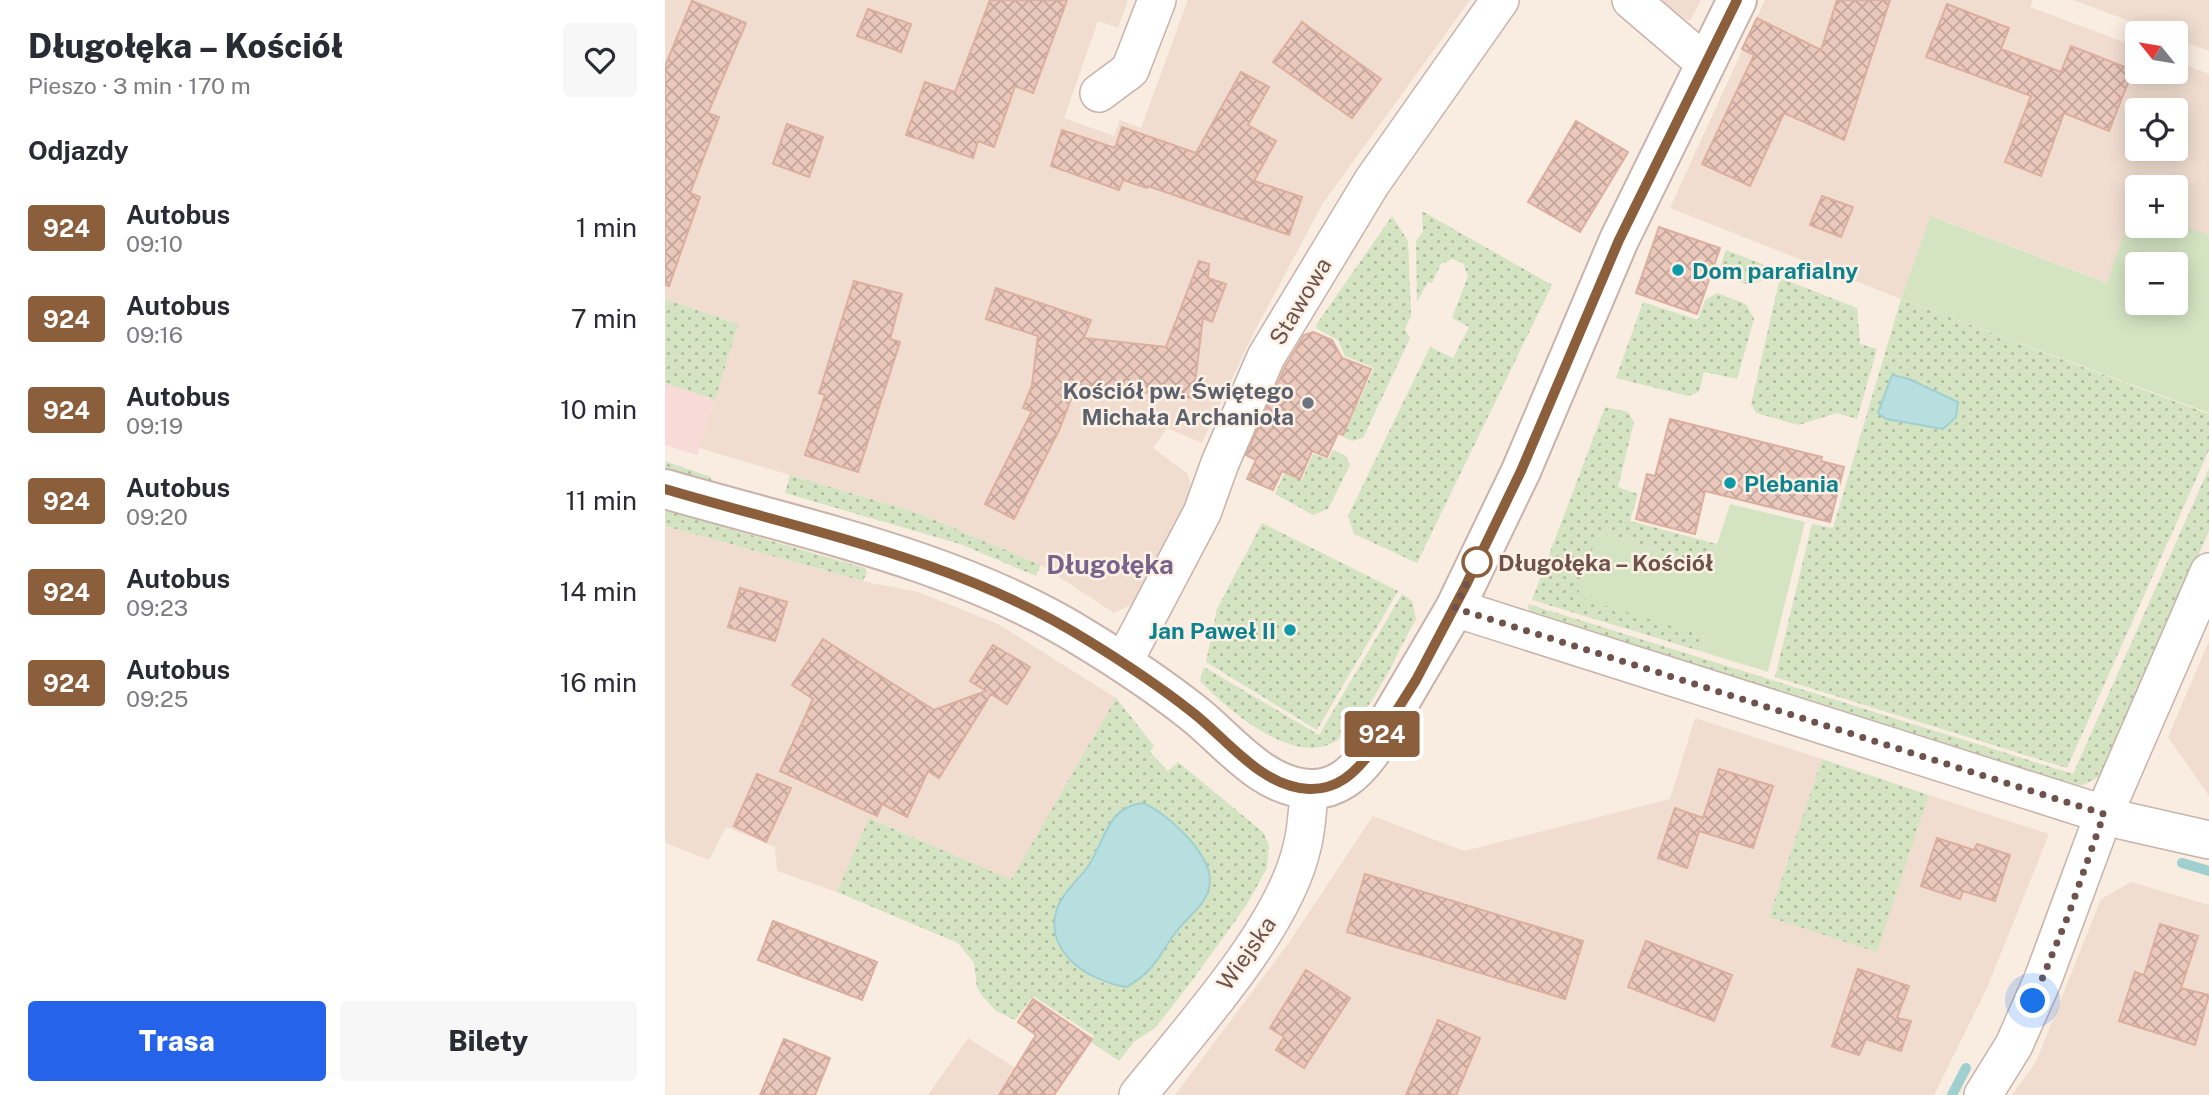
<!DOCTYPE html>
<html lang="pl">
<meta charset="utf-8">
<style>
body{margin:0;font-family:"Public Sans",sans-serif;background:#f7f7f7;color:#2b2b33;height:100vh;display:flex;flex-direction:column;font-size:26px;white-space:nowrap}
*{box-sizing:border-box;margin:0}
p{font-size:23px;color:#7c7c81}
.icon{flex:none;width:38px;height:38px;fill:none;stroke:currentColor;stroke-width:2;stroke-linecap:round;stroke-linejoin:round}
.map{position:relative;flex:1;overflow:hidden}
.side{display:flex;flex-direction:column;background:#fff;width:665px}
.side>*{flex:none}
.badge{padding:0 14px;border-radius:5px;font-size:24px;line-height:46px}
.needle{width:46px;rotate:300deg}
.controls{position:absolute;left:1460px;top:21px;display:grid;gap:14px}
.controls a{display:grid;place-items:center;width:63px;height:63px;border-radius:7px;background:#fff;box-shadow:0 4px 18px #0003;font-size:35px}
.you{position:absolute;width:35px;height:35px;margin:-18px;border:5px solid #fff;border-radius:50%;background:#1a73e8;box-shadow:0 0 0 10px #1a73e833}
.map>.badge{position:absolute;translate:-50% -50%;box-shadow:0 0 0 4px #fff}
h2{padding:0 28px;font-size:26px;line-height:63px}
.round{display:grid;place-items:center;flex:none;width:74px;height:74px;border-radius:7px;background:#f7f7f7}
.summary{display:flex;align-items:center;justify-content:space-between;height:119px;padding:0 28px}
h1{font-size:33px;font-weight:800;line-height:52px}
.cta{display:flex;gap:14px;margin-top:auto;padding:14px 28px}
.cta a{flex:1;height:80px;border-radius:7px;background:#2563eb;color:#fff;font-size:28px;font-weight:800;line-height:80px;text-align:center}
.cta a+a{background:#f7f7f7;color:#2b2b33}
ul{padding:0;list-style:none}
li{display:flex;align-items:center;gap:21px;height:91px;padding:0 28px}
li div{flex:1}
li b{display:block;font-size:26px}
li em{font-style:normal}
li .badge{min-width:77px;font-weight:700;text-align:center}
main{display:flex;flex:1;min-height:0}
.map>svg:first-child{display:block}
</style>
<main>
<section class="side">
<div class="summary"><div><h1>Długołęka – Kościół</h1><p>Pieszo · 3 min · 170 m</p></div><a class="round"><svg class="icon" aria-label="heart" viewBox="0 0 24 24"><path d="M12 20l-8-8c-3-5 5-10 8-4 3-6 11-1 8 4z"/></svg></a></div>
<h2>Odjazdy</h2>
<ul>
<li><span class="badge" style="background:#8b5e3c;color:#fff">924</span><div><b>Autobus</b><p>09:10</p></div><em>1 min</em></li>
<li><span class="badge" style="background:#8b5e3c;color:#fff">924</span><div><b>Autobus</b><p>09:16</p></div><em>7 min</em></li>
<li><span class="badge" style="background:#8b5e3c;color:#fff">924</span><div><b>Autobus</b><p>09:19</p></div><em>10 min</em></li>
<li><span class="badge" style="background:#8b5e3c;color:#fff">924</span><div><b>Autobus</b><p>09:20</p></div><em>11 min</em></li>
<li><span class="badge" style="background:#8b5e3c;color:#fff">924</span><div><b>Autobus</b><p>09:23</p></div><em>14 min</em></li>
<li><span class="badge" style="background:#8b5e3c;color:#fff">924</span><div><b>Autobus</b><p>09:25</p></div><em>16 min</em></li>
</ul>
<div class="cta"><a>Trasa</a><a>Bilety</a></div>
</section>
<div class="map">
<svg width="1544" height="1095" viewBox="0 0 1544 1095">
<defs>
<pattern id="grass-dots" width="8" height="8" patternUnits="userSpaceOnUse" patternTransform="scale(1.75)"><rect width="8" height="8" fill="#d4e4c2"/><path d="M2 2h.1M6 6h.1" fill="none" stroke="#b0bba0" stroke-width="1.8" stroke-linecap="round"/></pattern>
<pattern id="building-cross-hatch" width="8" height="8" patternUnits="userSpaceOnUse" patternTransform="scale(1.75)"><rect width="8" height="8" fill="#ebc8bc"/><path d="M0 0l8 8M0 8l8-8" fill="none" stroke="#c3a59b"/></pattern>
</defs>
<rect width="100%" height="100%" fill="#f9ece1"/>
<path fill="#f0ddd0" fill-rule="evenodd" d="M 0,0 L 463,0 L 453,28 L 433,21 L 399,118 L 449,136 L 455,120 L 476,128 L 523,0 L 805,0 L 658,203 L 587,336 L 537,443 L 502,428 L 488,448 L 523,474 L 528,497 L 472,602 L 449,613 L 376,565 L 253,513 L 34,448 L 73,324 L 0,299 Z
M 980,0 L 1036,0 L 1025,21 Z
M 1100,0 L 1368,0 L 1365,7 L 1472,47 L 1472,72 L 1510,72 L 1510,61 L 1544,74 L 1544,235 L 1510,222 L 1510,187 L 1472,187 L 1472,208 L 1468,207 L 1443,283 L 1267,216 L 1236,299 L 1005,208 ZM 1472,110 L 1510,110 L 1510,149 L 1472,149 Z
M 1408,0 L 1544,0 L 1544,51 L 1510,38 L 1510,33 L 1497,33 Z
M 0,526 L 201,582 L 253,592 L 333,624 L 451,698 L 346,881 L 205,818 L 172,892 L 112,871 L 110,847 L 61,827 L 44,860 L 0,843 Z
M 1544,641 L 1544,796 L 1503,737 Z
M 1030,718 L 1157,759 L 1104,917 L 1212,951 L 1264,795 L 1384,834 L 1322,988 L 1269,1095 L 510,1095 L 623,944 L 708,816 L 799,851 L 1005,799 Z
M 1466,882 L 1544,905 L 1544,1095 L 1347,1095 L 1371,1062 L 1436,899 Z
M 303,1038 L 391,1094 L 390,1095 L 263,1095 Z"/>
<path fill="#f8dbd6" d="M 0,383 L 50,400 L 32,455 L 0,445 Z"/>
<path fill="url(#grass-dots)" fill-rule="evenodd" d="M 757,211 L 887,285 L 752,563 L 689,534 L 683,516 L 765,347 L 788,358 L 804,327 L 787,318 L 803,276 L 798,263 L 787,259 L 776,264 L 767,283 L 763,282 L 752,302 L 751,241 L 758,231 Z
M 727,216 L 743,241 L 746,316 L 740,329 L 745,338 L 698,438 L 687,441 L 678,437 L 709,368 L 680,356 L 673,340 L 652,329 L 651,325 Z
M 1061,250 L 1103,266 L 1099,280 L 1084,285 L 1061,277 L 1055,267 Z
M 1115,278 L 1192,308 L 1195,344 L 1212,349 L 1192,419 L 1172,413 L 1133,425 L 1091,413 L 1086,404 Z
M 1052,293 L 1081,304 L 1089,319 L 1072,379 L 1039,372 L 1034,392 L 1023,396 L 951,378 L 978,302 L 1033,320 L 1040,300 Z
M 0,299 L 73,324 L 50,400 L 0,383 Z
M 1236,299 L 1544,414 L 1544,450 L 1402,768 L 1110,677 L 1147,524 L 1168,528 Z
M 940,407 L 963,412 L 969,422 L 953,487 L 973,494 L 965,521 L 1052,544 L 1045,567 L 933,532 L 1039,637 L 1038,652 L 867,600 Z
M 668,450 L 680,455 L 685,465 L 663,509 L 648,515 L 610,494 L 619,473 L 637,480 L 648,454 L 663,459 Z
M 0,461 L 46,477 L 46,481 L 39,482 L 0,471 Z
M 1544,468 L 1544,531 L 1437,775 L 1418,785 L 1404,786 L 864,614 L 863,604 L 1408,774 Z
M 125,475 L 253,513 L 376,565 L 371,576 L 295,544 L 120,493 Z
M 0,510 L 200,568 L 202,572 L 198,581 L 0,526 Z
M 597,523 L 733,591 L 652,730 L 541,662 L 552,609 Z
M 737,594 L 747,601 L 751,619 C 729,658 710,708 675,738 C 634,772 563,710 535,681 L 539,667 L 654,735 Z
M 451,698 L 489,746 L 485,752 L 503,771 L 513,762 L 598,832 L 604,845 L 602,868 L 581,906 L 526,982 L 491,1027 L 469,1042 L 454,1061 L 426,1042 L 429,1036 L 368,996 L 350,1020 L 331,1011 L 319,998 L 312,988 L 309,963 L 293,943 L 172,892 L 204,818 L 346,880 ZM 467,804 C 518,813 527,847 544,890 C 534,907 521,918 510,934 C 490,960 493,968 462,987 C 448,985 433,984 422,973 C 411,963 387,934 390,918 C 393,894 413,884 424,864 C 436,842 443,817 467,804 Z
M 1157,759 L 1264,795 L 1212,952 L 1104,917 Z"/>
<path fill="#d4e4c2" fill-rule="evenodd" d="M 1468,206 L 1472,208 L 1472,226 L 1510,226 L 1510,222 L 1544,235 L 1544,413 L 1236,299 L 1266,216 L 1442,283 ZM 1472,264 L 1510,264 L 1510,303 L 1472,303 Z
M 1065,504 L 1140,522 L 1103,672 L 1038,652 L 1039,636 L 912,597 L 933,532 L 1045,567 Z"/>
<path fill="#b8dfe0" stroke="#a0cfd0" stroke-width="2" d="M 1227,375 L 1244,379 L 1293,402 L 1291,417 L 1278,429 L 1221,419 L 1213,413 Z
M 478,803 C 504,814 552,858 544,888 C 539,908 519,919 508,936 C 491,961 489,970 462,987 C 424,982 376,951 393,906 C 400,890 412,881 422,868 C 440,842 441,807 478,803 Z"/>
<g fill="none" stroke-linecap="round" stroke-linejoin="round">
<path stroke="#a0cfd0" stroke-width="10" d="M 1517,863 L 1544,871
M 1287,1095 L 1301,1068"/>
</g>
<path fill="url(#building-cross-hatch)" stroke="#dcae9e" stroke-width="2" d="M 325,0 L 402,0 L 368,93 L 350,86 L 329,147 L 313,141 L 308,158 L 241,135 L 260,82 L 290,92 Z
M 1172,0 L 1225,0 L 1179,140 L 1119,113 L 1085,186 L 1037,164 L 1089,55 L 1077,49 L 1092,18 L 1156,50 Z
M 27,1 L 81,23 L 43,113 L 54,117 L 25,193 L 35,197 L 4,286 L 0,285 L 0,66 Z
M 1282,4 L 1344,28 L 1336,49 L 1396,72 L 1406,46 L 1468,70 L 1444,131 L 1399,113 L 1376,176 L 1340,162 L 1366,96 L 1261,57 Z
M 203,9 L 246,24 L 236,52 L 192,36 Z
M 637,22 L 716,79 L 687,118 L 608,62 Z
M 576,72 L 604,87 L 583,125 L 611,141 L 589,181 L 637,197 L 624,235 L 483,186 L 482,188 L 458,180 L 454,190 L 386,166 L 397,130 L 450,148 L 457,127 L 531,153 Z
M 911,121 L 963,152 L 915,232 L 863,202 Z
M 122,124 L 158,137 L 144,177 L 108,164 Z
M 1157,196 L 1188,207 L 1176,237 L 1145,225 Z
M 994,227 L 1055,248 L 1032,314 L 971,293 Z
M 534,261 L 544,264 L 543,278 L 561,284 L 547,322 L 538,318 L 528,398 L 412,384 L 394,430 L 349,519 L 320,504 L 367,411 L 358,408 L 367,385 L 373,336 L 321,319 L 331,288 L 426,320 L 419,338 L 501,347 Z
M 189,281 L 237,294 L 225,339 L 235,342 L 193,472 L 140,455 L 160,395 L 154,393 Z
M 648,332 L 667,340 L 677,358 L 706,369 L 678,435 L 673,433 L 662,457 L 647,451 L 635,479 L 617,471 L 608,490 L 582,479 L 591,460 L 581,455 L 620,367 L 639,335 Z
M 1005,419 L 1157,457 L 1156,461 L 1179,467 L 1165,522 L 1040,491 L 1030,534 L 971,519 L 982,474 L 990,476 Z
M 75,588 L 122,602 L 110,641 L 63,627 Z
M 158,639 L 269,710 L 321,691 L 305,681 L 328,645 L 365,667 L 342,704 L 326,694 L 274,778 L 263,771 L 242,817 L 217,804 L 212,816 L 115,771 L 148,699 L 127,685 Z
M 1054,769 L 1108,786 L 1088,848 L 1034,831 L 1022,868 L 993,858 L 1010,808 L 1038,818 Z
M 92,774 L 126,788 L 101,842 L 69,826 Z
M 1272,838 L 1309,850 L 1312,844 L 1345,855 L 1330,901 L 1298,891 L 1295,899 L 1256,886 Z
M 700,874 L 918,941 L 900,999 L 682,932 Z
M 108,921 L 212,962 L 197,1000 L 93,960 Z
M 1495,924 L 1533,936 L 1516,988 L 1544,995 L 1530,1045 L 1454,1021 L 1470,972 L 1479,975 Z
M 981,941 L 1067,975 L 1049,1021 L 963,987 Z
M 1193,969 L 1244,986 L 1232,1018 L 1246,1021 L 1236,1051 L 1201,1039 L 1194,1055 L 1167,1046 Z
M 641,970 L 685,998 L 639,1068 L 611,1050 L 619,1037 L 605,1028 Z
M 368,999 L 427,1039 L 389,1095 L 334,1095 L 371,1035 L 353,1022 Z
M 773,1020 L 815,1038 L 791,1095 L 741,1095 Z
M 119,1039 L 165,1058 L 150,1095 L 95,1095 Z"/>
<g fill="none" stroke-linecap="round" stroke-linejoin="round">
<defs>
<path id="minor" d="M 966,0 L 1041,64
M 434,93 L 465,70 L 492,0
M 790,608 L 1460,821 L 1544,840
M 458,663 L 537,513 L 555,463 L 601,357 L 707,182 L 835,0
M 473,1095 C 525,1030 619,928 637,847 C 642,829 642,808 645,789
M 1318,1095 L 1349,1045 L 1378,979 L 1439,814 L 1544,572"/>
<path id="tertiary" d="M 0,489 C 141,530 297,561 422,640 C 458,662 494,686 527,712 C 562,739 596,787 645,789 C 672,790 690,773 705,753 L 790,608 L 856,471 L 954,240 L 1072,0"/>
</defs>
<use href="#minor" stroke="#c8b3aa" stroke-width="40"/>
<use href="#tertiary" stroke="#c8b3aa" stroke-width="42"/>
<use href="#minor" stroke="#fff" stroke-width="37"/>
<use href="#tertiary" stroke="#fff" stroke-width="38"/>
</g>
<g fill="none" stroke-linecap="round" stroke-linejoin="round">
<defs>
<path id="line" d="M 0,489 C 142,531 295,560 422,640 C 458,662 494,686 527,712 C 562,739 596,787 644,789 C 672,790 690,773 705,753 L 751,680 L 801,585 L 856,471 L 954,240 L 1072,0"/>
</defs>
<use href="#line" stroke="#fff" stroke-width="16"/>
<use href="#line" stroke="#8b5e3c" stroke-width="10"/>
<path stroke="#6d534b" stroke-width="7" stroke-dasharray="0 12.6" d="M 812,562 L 790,608 L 1439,814 L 1403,916 L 1368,1001"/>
</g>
<g fill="#0f9aa8" stroke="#fdf1e6" stroke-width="2.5">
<circle cx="1013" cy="270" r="7"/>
<circle cx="1065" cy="483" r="7"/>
<circle cx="625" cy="630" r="7"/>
</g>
<circle fill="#6b7280" stroke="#fdf1e6" stroke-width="2.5" cx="643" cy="403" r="7"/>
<circle fill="#fff" stroke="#8b5e3c" stroke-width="3.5" cx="812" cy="562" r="14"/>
<g text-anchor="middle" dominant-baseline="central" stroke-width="5" stroke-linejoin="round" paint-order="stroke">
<g font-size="23" font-weight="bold" fill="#0d838f" stroke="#fdf1e6" text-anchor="start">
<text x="1027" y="270">Dom parafialny</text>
<text x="1079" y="483">Plebania</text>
<text x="611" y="630" text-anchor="end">Jan Paweł II</text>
</g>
<g font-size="23" fill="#6d534b" stroke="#fdf1e6">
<text transform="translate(635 301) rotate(-59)">Stawowa</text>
<text transform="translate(581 953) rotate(-55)">Wiejska</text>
</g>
<g font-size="23" font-weight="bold" fill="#5b616d" stroke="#fdf1e6" text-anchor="end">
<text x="629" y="390">Kościół pw. Świętego<tspan x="629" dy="26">Michała Archanioła</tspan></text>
</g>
<g font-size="23" font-weight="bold" fill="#6d534b" stroke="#fdf1e6" text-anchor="start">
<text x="833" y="562">Długołęka – Kościół</text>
</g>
<g font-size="26" font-weight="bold" fill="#78638a" stroke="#fdf1e6">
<text x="445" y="564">Długołęka</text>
</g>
</g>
</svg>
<div class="controls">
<a><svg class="needle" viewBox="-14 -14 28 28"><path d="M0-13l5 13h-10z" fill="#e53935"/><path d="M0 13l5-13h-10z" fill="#7c7c81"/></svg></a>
<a><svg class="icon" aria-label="locate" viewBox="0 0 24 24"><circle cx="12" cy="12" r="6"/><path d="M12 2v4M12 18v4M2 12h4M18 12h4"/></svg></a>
<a>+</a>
<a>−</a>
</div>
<div class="you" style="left:1368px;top:1001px"></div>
<b class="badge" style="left:717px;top:734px;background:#8b5e3c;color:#fff">924</b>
</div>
</main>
